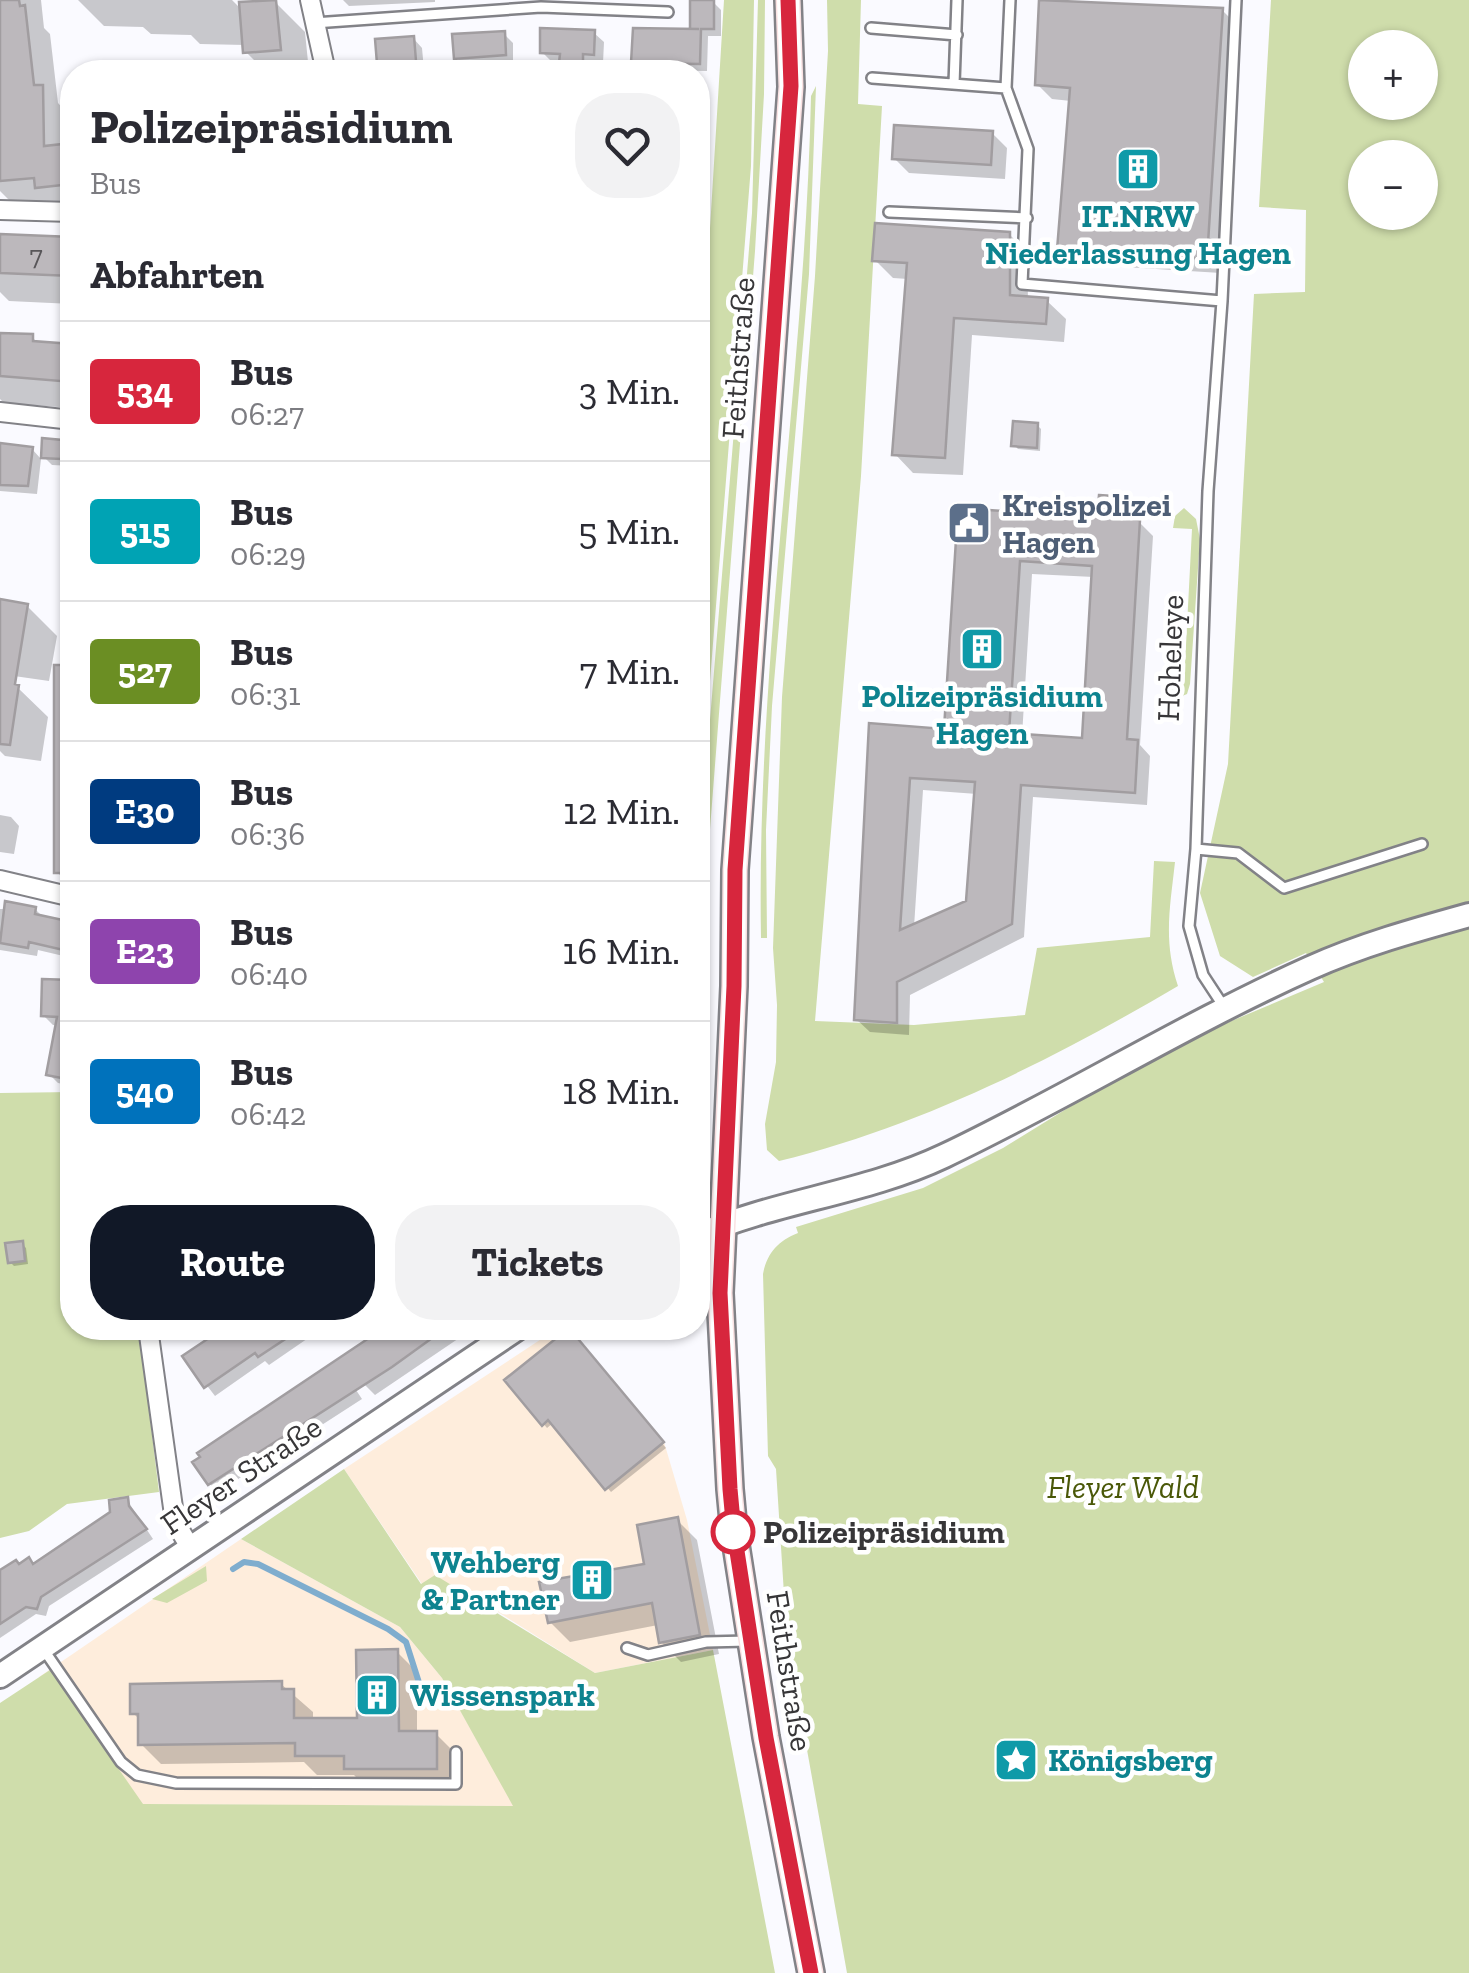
<!DOCTYPE html>
<html lang="de">
<meta charset="utf-8">
<style>
body{margin:0;font-family:"Zilla Slab",serif;background:#f2f2f3;color:#2b2b33;height:100vh;display:flex;flex-direction:column;font-size:38px;white-space:nowrap}
*{box-sizing:border-box;margin:0}
p{font-size:32px;color:#7c7c81}
.icon{flex:none;width:55px;height:55px;fill:none;stroke:currentColor;stroke-width:2;stroke-linecap:round;stroke-linejoin:round}
.map{position:relative;flex:1;overflow:hidden}
.sheet{position:absolute;left:60px;top:60px;width:650px;height:1280px;display:flex;flex-direction:column;background:#fff;border-radius:40px;box-shadow:0 2px 8px #0004}
.sheet>*{flex:none}
.badge{padding:0 20px;border-radius:8px;font-size:35px;line-height:65px}
.tools{position:absolute;left:1348px;top:30px;display:grid;gap:20px}
.tools a{display:grid;place-items:center;width:90px;height:90px;border-radius:50%;background:#fff;box-shadow:0 2px 8px #0004;font-size:50px}
.map>.badge{position:absolute;translate:-50% -50%;box-shadow:0 0 0 5px #fff}
h2{padding:0 30px;font-size:38px;line-height:90px}
.round{display:grid;place-items:center;flex:none;width:105px;height:105px;border-radius:40px;background:#f2f2f3}
.head{display:flex;align-items:center;justify-content:space-between;height:170px;padding:0 30px}
h1{font-size:48px;font-weight:700;line-height:75px}
.button{display:flex;gap:20px;margin-top:auto;padding:20px 30px}
.button a{flex:1;height:115px;border-radius:40px;background:#111827;color:#fff;font-size:40px;font-weight:700;line-height:115px;text-align:center}
.button a+a{background:#f2f2f3;color:#2b2b33}
ul{padding:0;list-style:none}
li{display:flex;align-items:center;gap:30px;height:140px;padding:0 30px;border-top:2px solid #e1e1e2}
li div{flex:1}
li b{display:block;font-size:38px}
li em{font-style:normal}
li .badge{min-width:110px;font-weight:700;text-align:center}
.map>svg:first-child{display:block}
</style>
<div class="map">
<svg width="1469" height="1973" viewBox="0 0 1469 1973">
<rect width="100%" height="100%" fill="#fafaff"/>
<path fill="#feeddc" d="M 558,1328 L 569,1328 L 664,1442 L 687,1520 L 713,1650 L 595,1673 L 468,1593 L 422,1584 L 344,1469 Z
M 241,1539 L 400,1627 L 442,1678 L 514,1806 L 119,1804 L 39,1677 Z"/>
<path fill="#cfddab" fill-rule="evenodd" d="M 724,0 L 754,0 L 751,166 L 698,832 L 698,424 Z
M 758,0 L 765,0 L 764,94 L 755,251 L 701,945 L 698,938 L 698,899 L 706,768 L 752,213 Z
M 827,0 L 861,0 L 858,104 L 882,106 L 861,476 L 815,1021 L 914,1025 L 1025,1015 L 1037,948 L 1150,937 L 1154,861 L 1175,862 C 1170,908 1163,941 1178,986 C 1052,1060 921,1126 779,1161 L 767,1150 L 765,1124 L 776,1062 L 777,1005 L 773,948 L 782,697 L 815,276 L 828,51 Z
M 1271,0 L 1469,0 L 1469,1973 L 847,1973 L 799,1705 L 784,1594 L 776,1469 L 768,1456 L 763,1274 C 767,1253 778,1241 798,1233 L 796,1227 L 923,1188 L 1003,1148 L 1123,1074 L 1203,1033 L 1324,982 L 1306,953 L 1253,977 L 1220,956 L 1200,893 L 1228,764 L 1254,294 L 1305,292 L 1306,210 L 1259,207 ZM 1365,48 L 1420,48 L 1420,102 L 1365,102 ZM 1365,158 L 1420,158 L 1420,212 L 1365,212 Z
M 816,86 L 809,274 L 772,706 L 766,830 L 767,938 L 761,938 C 756,657 805,377 811,96 Z
M 1184,508 L 1196,519 L 1200,539 L 1190,684 L 1187,694 L 1175,699 L 1165,689 L 1165,684 L 1184,684 L 1192,529 L 1173,528 L 1175,516 Z
M 72,1092 L 72,1328 L 139,1328 L 159,1492 L 67,1504 L 29,1531 L 0,1538 L 0,1093 Z
M 344,1469 L 421,1584 L 435,1575 L 595,1673 L 713,1650 L 775,1973 L 0,1973 L 0,1703 L 50,1670 L 143,1804 L 513,1806 L 442,1678 L 400,1627 L 241,1539 Z
M 206,1566 L 207,1581 L 167,1603 L 152,1599 Z"/>
<path fill="#0003" fill-rule="evenodd" d="M 0,0 L 41,0 L 44,28 L 50,34 L 58,103 L 68,114 L 69,146 L 72,146 L 72,212 L 16,207 L 0,191 Z
M 78,0 L 232,0 L 242,10 L 275,2 L 305,32 L 309,72 L 266,72 L 246,52 L 245,45 L 200,44 L 191,35 L 151,34 L 143,27 L 104,26 Z
M 343,0 L 435,0 L 435,2 L 349,6 Z
M 693,0 L 713,2 L 721,10 L 721,36 L 708,36 L 707,71 L 642,70 L 634,62 L 696,31 Z
M 1222,10 L 1237,25 L 1221,273 L 1075,264 L 1060,250 L 1071,101 L 1052,99 L 1037,84 Z
M 503,33 L 513,43 L 513,64 L 466,67 L 456,57 Z
M 594,33 L 604,42 L 603,63 L 592,63 L 591,72 L 571,72 L 562,62 L 552,62 L 542,52 Z
M 413,38 L 422,48 L 424,70 L 389,72 L 379,62 Z
M 992,133 L 1007,148 L 1005,179 L 909,173 L 894,158 Z
M 1009,234 L 1027,252 L 1028,299 L 1047,301 L 1066,319 L 1064,342 L 972,335 L 963,475 L 913,473 L 895,454 L 908,279 L 893,278 L 875,260 Z
M 0,236 L 72,240 L 72,304 L 9,301 L 0,292 Z
M 0,335 L 32,337 L 40,345 L 72,347 L 72,408 L 4,403 L 0,399 Z
M 698,401 L 701,404 L 702,429 L 698,429 Z
M 1037,425 L 1041,429 L 1040,451 L 1018,449 L 1014,445 Z
M 45,441 L 72,443 L 72,466 L 52,465 L 44,457 Z
M 0,445 L 32,449 L 41,459 L 37,494 L 0,491 Z
M 1127,499 L 1141,513 L 1140,523 L 1153,536 L 1140,745 L 1150,756 L 1147,805 L 1033,797 L 1024,937 L 910,995 L 909,1035 L 870,1032 L 856,1019 L 872,726 L 946,732 L 960,511 L 1100,520 ZM 1032,574 L 1094,577 L 1084,740 L 1022,736 ZM 923,790 L 977,794 L 968,903 L 914,927 Z
M 0,602 L 27,606 L 57,636 L 49,681 L 0,674 Z
M 63,611 L 72,611 L 72,667 L 62,658 Z
M 0,685 L 18,688 L 48,717 L 41,761 L 5,756 L 0,751 Z
M 60,694 L 72,696 L 72,881 L 65,880 L 57,872 Z
M 0,815 L 11,817 L 19,826 L 14,854 L 0,852 Z
M 0,909 L 35,909 L 44,918 L 72,925 L 72,958 L 38,950 L 37,956 L 0,950 Z
M 45,981 L 72,982 L 72,1086 L 58,1083 L 49,1074 L 58,1025 L 53,1025 L 43,1015 Z
M 22,1244 L 26,1248 L 28,1264 L 14,1266 L 10,1262 Z
M 228,1328 L 314,1328 L 317,1332 L 269,1365 L 265,1361 L 215,1396 L 185,1357 Z
M 369,1328 L 474,1328 L 375,1395 L 364,1384 L 375,1337 Z
M 558,1328 L 567,1328 L 666,1448 L 611,1492 L 553,1423 L 547,1428 L 508,1380 L 586,1387 Z
M 344,1372 L 362,1399 L 218,1492 L 210,1484 Z
M 127,1500 L 153,1539 L 49,1606 L 46,1616 L 36,1614 L 0,1638 L 0,1576 L 34,1566 Z
M 677,1520 L 697,1540 L 719,1654 L 681,1662 L 661,1642 L 658,1625 L 570,1642 L 550,1622 L 647,1566 Z
M 397,1652 L 417,1672 L 417,1734 L 436,1734 L 456,1754 L 456,1788 L 367,1788 L 354,1775 L 317,1775 L 304,1762 L 161,1764 L 141,1744 L 141,1721 L 133,1713 L 281,1684 L 313,1712 L 313,1721 L 359,1721 Z"/>
<g fill="none" stroke-linecap="round" stroke-linejoin="round">
<path stroke="#7fadce" stroke-width="6" d="M 233,1569 L 244,1562 L 258,1564 L 388,1629 L 406,1642 L 422,1692"/>
</g>
<path fill="#bcb8bc" stroke="#a19da0" stroke-width="2.5" fill-rule="evenodd" d="M 0,0 L 19,0 L 20,6 L 25,5 L 34,85 L 43,85 L 44,146 L 72,143 L 72,184 L 35,188 L 34,178 L 0,181 Z
M 276,0 L 281,50 L 243,53 L 239,2 Z
M 690,0 L 714,0 L 714,29 L 701,29 L 700,64 L 631,63 L 633,28 L 699,29 L 690,29 Z
M 1039,0 L 1223,8 L 1207,259 L 1057,250 L 1070,88 L 1035,85 Z
M 540,28 L 595,30 L 594,55 L 583,54 L 583,68 L 566,67 L 566,63 L 559,63 L 560,54 L 540,53 Z
M 505,31 L 506,55 L 454,59 L 452,34 Z
M 414,36 L 416,61 L 377,64 L 375,39 Z
M 894,125 L 993,131 L 991,165 L 892,159 Z
M 875,223 L 1010,232 L 1010,295 L 1048,298 L 1046,324 L 954,318 L 945,458 L 892,455 L 907,263 L 872,261 Z
M 0,234 L 72,237 L 72,276 L 0,273 Z
M 0,333 L 33,334 L 33,341 L 72,344 L 72,382 L 0,376 Z
M 1013,421 L 1038,423 L 1037,448 L 1011,446 Z
M 42,438 L 62,440 L 61,459 L 41,458 Z
M 0,443 L 33,447 L 28,486 L 0,485 Z
M 1099,495 L 1128,497 L 1127,519 L 1140,520 L 1127,739 L 1138,740 L 1135,793 L 1021,785 L 1012,924 L 897,982 L 897,1023 L 854,1020 L 869,723 L 944,729 L 958,508 L 1097,517 ZM 1020,561 L 1092,566 L 1082,738 L 1009,733 ZM 910,778 L 975,782 L 966,901 L 900,930 Z
M 0,599 L 28,604 L 15,684 L 19,685 L 10,745 L 0,744 Z
M 54,665 L 72,665 L 72,873 L 54,873 Z
M 5,901 L 36,907 L 35,914 L 72,922 L 72,952 L 29,942 L 28,948 L 0,943 Z
M 42,979 L 72,980 L 72,1080 L 46,1075 L 57,1017 L 41,1016 Z
M 23,1241 L 25,1261 L 8,1263 L 5,1243 Z
M 224,1328 L 302,1328 L 258,1357 L 255,1353 L 204,1388 L 182,1356 Z
M 366,1328 L 446,1328 L 392,1367 L 208,1485 L 192,1462 L 200,1457 L 197,1453 L 372,1336 Z
M 569,1328 L 664,1442 L 605,1490 L 548,1420 L 542,1426 L 504,1380 Z
M 128,1497 L 129,1506 L 147,1529 L 41,1597 L 37,1609 L 26,1607 L 0,1624 L 0,1570 L 16,1560 L 19,1564 L 29,1557 L 33,1564 L 110,1512 L 109,1500 Z
M 678,1517 L 700,1635 L 659,1643 L 652,1603 L 548,1623 L 539,1582 L 644,1564 L 637,1525 Z
M 398,1649 L 399,1731 L 437,1731 L 437,1769 L 344,1769 L 344,1756 L 295,1756 L 295,1743 L 138,1745 L 138,1714 L 130,1714 L 130,1684 L 282,1681 L 282,1689 L 294,1689 L 294,1718 L 357,1718 L 356,1650 Z"/>
<g fill="none" stroke-linecap="round" stroke-linejoin="round">
<defs>
<path id="service" d="M 1010,0 L 1006,88 L 1028,149 L 1022,284 L 1222,301
M 314,23 L 541,7 L 668,12
M 871,28 L 957,35
M 872,78 L 1006,88
M 954,84 L 957,0
M 889,212 L 1027,218
M 1196,849 L 1238,853 L 1284,888 L 1422,844
M 1224,1007 L 1203,975 L 1189,926 L 1196,849 L 1208,491 L 1222,301 L 1236,0
M 627,1648 L 648,1655 L 706,1642 L 748,1641
M 44,1650 L 121,1762 L 137,1775 L 176,1783 L 456,1784 L 456,1752"/>
<path id="minor" d="M 310,0 L 326,72
M 0,210 L 72,212
M 0,412 L 72,420
M 0,880 L 72,897
M 148,1328 L 175,1522 L 190,1547"/>
<path id="tertiary" d="M 698,1235 C 776,1201 866,1193 944,1156 C 1068,1097 1185,1024 1310,968 C 1361,945 1415,930 1469,915
M 0,1676 L 518,1328"/>
<path id="secondary" d="M 788,0 L 791,87 L 735,870 L 734,986 L 720,1293 L 730,1489 L 734,1532 L 766,1737 L 811,1973"/>
</defs>
<use href="#service" stroke="#828287" stroke-width="14"/>
<use href="#minor" stroke="#828287" stroke-width="22"/>
<use href="#tertiary" stroke="#828287" stroke-width="28"/>
<use href="#secondary" stroke="#828287" stroke-width="30"/>
<use href="#service" stroke="#fff" stroke-width="9"/>
<use href="#minor" stroke="#fff" stroke-width="18"/>
<use href="#tertiary" stroke="#fff" stroke-width="22"/>
<use href="#secondary" stroke="#fae2e3" stroke-width="25"/>
</g>
<g fill="none" stroke-linecap="round" stroke-linejoin="round">
<defs>
<path id="line" d="M 788,0 L 791,86 L 735,870 L 734,986 L 720,1293 L 730,1489 L 734,1532 L 766,1738 L 811,1973"/>
</defs>
<use href="#line" stroke="#fff" stroke-width="22"/>
<use href="#line" stroke="#d7263d" stroke-width="15"/>
</g>
<defs>
<symbol id="building-square" viewBox="-11 -11 22 22"><rect x="-9" y="-9" width="18" height="18" rx="4" fill="#0f9aa8" stroke="#fff"/><path d="M-4-6H4V6H1V3H-1V6H-4ZM-2.5-4.3h1.7v1.8h-1.7ZM.8-4.3h1.7v1.8H.8ZM-2.5-1h1.7V.8h-1.7ZM.8-1h1.7V.8H.8Z" fill="#fff"/></symbol>
<symbol id="civic-square" viewBox="-11 -11 22 22"><rect x="-9" y="-9" width="18" height="18" rx="4" fill="#5c6f8a" stroke="#fff"/><path d="M-.6-6.5H3V-4.5H.6V-3L4-1V1h2V6H-6V1h2V-1L-.6-3ZM-1.2 2.5V6h2.4V2.5Z" fill="#fff"/></symbol>
<symbol id="sight-square" viewBox="-11 -11 22 22"><rect x="-9" y="-9" width="18" height="18" rx="4" fill="#0f9aa8" stroke="#fff"/><path d="M0-6L1.8-2.2L6-1.7L2.9 1.2L3.7 5.4L0 3.3L-3.7 5.4L-2.9 1.2L-6-1.7L-1.8-2.2Z" fill="#fff"/></symbol>
</defs>
<g fill-rule="evenodd">
<use href="#building-square" x="1113" y="144" width="50" height="50"/>
<use href="#civic-square" x="944" y="498" width="50" height="50"/>
<use href="#building-square" x="957" y="624" width="50" height="50"/>
<use href="#building-square" x="567" y="1555" width="50" height="50"/>
<use href="#building-square" x="352" y="1670" width="50" height="50"/>
<use href="#sight-square" x="991" y="1735" width="50" height="50"/>
</g>
<circle fill="#fff" stroke="#d7263d" stroke-width="5" cx="733" cy="1532" r="20"/>
<g text-anchor="middle" dominant-baseline="central" stroke-width="9" stroke-linejoin="round" paint-order="stroke">
<g font-size="28" fill="#585659">
<text x="36" y="255">7</text>
</g>
<g font-size="32" font-weight="bold" fill="#0d838f" stroke="#fff">
<text x="1138" y="216">IT.NRW<tspan x="1138" dy="37">Niederlassung Hagen</tspan></text>
<text x="982" y="696">Polizeipräsidium<tspan x="982" dy="37">Hagen</tspan></text>
<text x="560" y="1562" text-anchor="end">Wehberg<tspan x="560" dy="37">&amp; Partner</tspan></text>
<text x="410" y="1695" text-anchor="start">Wissenspark</text>
<text x="1048" y="1760" text-anchor="start">Königsberg</text>
</g>
<g font-size="32" fill="#373638" stroke="#fff">
<text transform="translate(738 358) rotate(-86)">Feithstraße</text>
<text transform="translate(1170 658) rotate(-88)">Hoheleye</text>
<text transform="translate(241 1475) rotate(-34)">Fleyer Straße</text>
<text transform="translate(790 1671) rotate(81)">Feithstraße</text>
</g>
<g font-size="32" font-weight="bold" fill="#4e5e75" stroke="#fff" text-anchor="start">
<text x="1002" y="505">Kreispolizei<tspan x="1002" dy="37">Hagen</tspan></text>
</g>
<g font-size="32" font-style="italic" fill="#4a5808" stroke="#fff">
<text x="1123" y="1487">Fleyer Wald</text>
</g>
<g font-size="32" font-weight="bold" fill="#373638" stroke="#fff" text-anchor="start">
<text x="763" y="1532">Polizeipräsidium</text>
</g>
</g>
</svg>
<div class="tools">
<a>+</a>
<a>−</a>
</div>
<section class="sheet">
<div class="head"><div><h1>Polizeipräsidium</h1><p>Bus</p></div><a class="round"><svg class="icon" aria-label="heart" viewBox="0 0 24 24"><path d="M12 20l-8-8c-3-5 5-10 8-4 3-6 11-1 8 4z"/></svg></a></div>
<h2>Abfahrten</h2>
<ul>
<li><span class="badge" style="background:#d7263d;color:#fff">534</span><div><b>Bus</b><p>06:27</p></div><em>3 Min.</em></li>
<li><span class="badge" style="background:#00a3b4;color:#fff">515</span><div><b>Bus</b><p>06:29</p></div><em>5 Min.</em></li>
<li><span class="badge" style="background:#6b8e23;color:#fff">527</span><div><b>Bus</b><p>06:31</p></div><em>7 Min.</em></li>
<li><span class="badge" style="background:#003b80;color:#fff">E30</span><div><b>Bus</b><p>06:36</p></div><em>12 Min.</em></li>
<li><span class="badge" style="background:#8e44ad;color:#fff">E23</span><div><b>Bus</b><p>06:40</p></div><em>16 Min.</em></li>
<li><span class="badge" style="background:#0072bc;color:#fff">540</span><div><b>Bus</b><p>06:42</p></div><em>18 Min.</em></li>
</ul>
<div class="button"><a>Route</a><a>Tickets</a></div>
</section>
</div>
